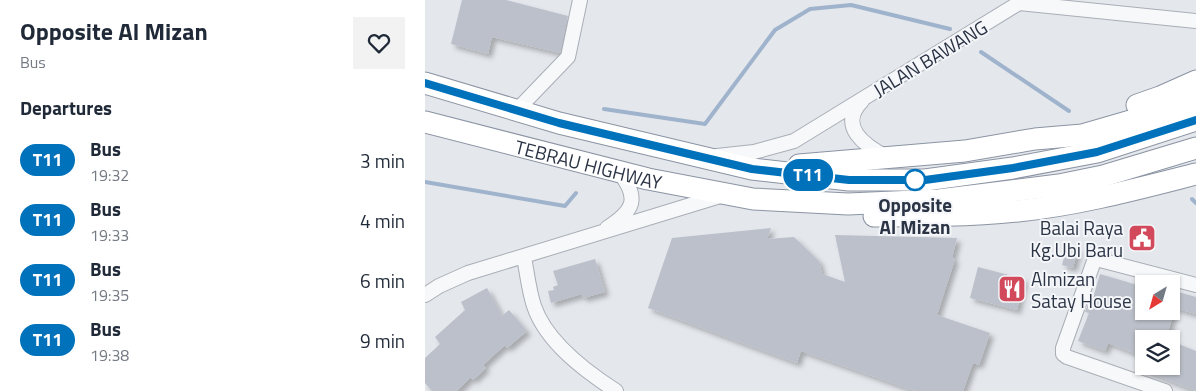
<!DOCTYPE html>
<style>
body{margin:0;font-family:"Titillium Web",sans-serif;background:#f2f2f3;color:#1f2937;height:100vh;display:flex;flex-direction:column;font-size:19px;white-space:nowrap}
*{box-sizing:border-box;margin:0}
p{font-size:16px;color:#747a83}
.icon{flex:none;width:28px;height:28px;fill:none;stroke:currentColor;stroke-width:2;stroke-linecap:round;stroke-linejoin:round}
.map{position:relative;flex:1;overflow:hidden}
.side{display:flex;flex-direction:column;background:#fff;width:425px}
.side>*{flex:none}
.badge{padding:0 10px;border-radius:16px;font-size:18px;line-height:32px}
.needle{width:32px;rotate:217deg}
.fabs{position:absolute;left:710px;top:275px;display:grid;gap:10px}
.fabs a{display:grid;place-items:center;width:45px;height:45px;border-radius:0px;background:#fff;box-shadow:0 1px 4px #0004;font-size:25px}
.map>.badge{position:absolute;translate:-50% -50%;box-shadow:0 0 0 2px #fff}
h2{padding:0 20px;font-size:19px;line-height:45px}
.round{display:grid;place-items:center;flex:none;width:52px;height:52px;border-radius:0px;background:#f2f2f3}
.overview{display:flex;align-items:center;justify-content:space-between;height:85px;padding:0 20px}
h1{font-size:24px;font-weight:700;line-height:38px}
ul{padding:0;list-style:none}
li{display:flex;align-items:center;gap:15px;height:60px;padding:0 20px}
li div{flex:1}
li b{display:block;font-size:19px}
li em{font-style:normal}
li .badge{min-width:55px;font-weight:700;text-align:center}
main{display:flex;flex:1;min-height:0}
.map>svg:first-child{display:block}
</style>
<main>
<section class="side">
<div class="overview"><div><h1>Opposite Al Mizan</h1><p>Bus</p></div><a class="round"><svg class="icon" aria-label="heart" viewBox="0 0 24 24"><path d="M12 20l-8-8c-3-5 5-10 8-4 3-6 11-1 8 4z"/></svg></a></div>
<h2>Departures</h2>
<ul>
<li><span class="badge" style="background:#0072bc;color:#fff">T11</span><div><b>Bus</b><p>19:32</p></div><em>3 min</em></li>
<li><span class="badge" style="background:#0072bc;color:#fff">T11</span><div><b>Bus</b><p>19:33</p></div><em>4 min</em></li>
<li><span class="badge" style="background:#0072bc;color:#fff">T11</span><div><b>Bus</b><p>19:35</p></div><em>6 min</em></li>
<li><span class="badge" style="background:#0072bc;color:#fff">T11</span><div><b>Bus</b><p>19:38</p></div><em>9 min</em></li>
</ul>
</section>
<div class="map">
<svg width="771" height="391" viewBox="0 0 771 391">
<defs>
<filter id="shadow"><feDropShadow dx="4" dy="4" stdDeviation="2.5" flood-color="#0004"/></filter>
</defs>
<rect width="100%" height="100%" fill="#e4e7ec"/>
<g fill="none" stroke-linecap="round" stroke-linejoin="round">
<path stroke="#9fb4cc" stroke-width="4" d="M 556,52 L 644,111
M 179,109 L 280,124 L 350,30 L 385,9 L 426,5 L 525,29
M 0,182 L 140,206 L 151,193
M 767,199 L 771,203"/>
</g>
<path fill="#bbc0ca" filter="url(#shadow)" d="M 37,0 L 81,0 L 143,16 L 135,53 L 67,37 L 63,54 L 26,44 Z
M 346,228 L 342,239 L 369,237 L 394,261 L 397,274 L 420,282 L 410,235 L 532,238 L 527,258 L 530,259 L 512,315 L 565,333 L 554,365 L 548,363 L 538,391 L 490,391 L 376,351 L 372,363 L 223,308 L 247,238 Z
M 642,246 L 653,249 L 648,268 L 637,265 Z
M 170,259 L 180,292 L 158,298 L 157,294 L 126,303 L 123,291 L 129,290 L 128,287 L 133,285 L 128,271 Z
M 553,267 L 599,279 L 592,310 L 545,298 Z
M 675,274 L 719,287 L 719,311 L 749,311 L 741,339 L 719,339 L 719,357 L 683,343 L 680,351 L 653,341 L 664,313 L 660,312 L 665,298 L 668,298 Z
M 62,288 L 77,316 L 84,310 L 102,331 L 82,348 L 80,345 L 58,365 L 61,368 L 48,380 L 46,377 L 32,391 L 7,391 L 0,383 L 0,358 L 15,344 L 10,337 L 40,310 L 36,302 Z
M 746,290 L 771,297 L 771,314 L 746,307 Z
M 746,341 L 771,351 L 771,391 L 712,368 L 712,366 L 746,366 Z"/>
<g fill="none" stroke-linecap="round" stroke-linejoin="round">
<defs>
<path id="minor" d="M 594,3 L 771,21
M 437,101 C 412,126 440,146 462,157
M 92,110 L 143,57 L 155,0
M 292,156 L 329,152 L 369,141 L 594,3 L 596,0
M 182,228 C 209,211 215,198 194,172
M 99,257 C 102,273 104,291 109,306 C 121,342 160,371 191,391
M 0,295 L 14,286 L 43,273 L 295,196
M 740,391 L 642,357 L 638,354 L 638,348 L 669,261 L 675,260 L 771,285"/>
<g id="highway">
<path d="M 0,83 L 134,123 L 327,169 L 424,180 L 500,180 L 588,168 L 672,152 L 771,120"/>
<path d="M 712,105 L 735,97 L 771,81"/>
<path id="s1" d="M 0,122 L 223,179 L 328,199 L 423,204 L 514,200 L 634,185 L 678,176 L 771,148"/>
<path d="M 374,165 L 540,151 L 610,139 L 657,135 L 750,108 L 771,98"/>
<path d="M 449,216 C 497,216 545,216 593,211 C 653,205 712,189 771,174"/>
</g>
</defs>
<use href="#minor" stroke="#a9aeb7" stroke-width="16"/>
<use href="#highway" stroke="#8b94a3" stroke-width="23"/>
<use href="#minor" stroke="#f7f8fa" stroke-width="14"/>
<use href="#highway" stroke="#fff" stroke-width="21"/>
</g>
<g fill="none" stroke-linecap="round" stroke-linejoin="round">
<defs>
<path id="line" d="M 0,83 L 134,123 L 327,169 L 424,180 L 500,180 L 588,168 L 672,152 L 771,120"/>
</defs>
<use href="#line" stroke="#fff" stroke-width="11"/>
<use href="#line" stroke="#0072bc" stroke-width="8"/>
</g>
<defs>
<symbol id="civic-square" viewBox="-11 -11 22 22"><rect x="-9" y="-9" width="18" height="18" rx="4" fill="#d1495b" stroke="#f4f6f9"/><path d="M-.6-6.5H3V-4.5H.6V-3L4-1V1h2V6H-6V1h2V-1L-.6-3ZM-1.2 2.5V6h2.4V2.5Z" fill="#fff"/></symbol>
<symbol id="restaurant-square" viewBox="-11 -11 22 22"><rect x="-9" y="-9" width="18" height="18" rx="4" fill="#d1495b" stroke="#f4f6f9"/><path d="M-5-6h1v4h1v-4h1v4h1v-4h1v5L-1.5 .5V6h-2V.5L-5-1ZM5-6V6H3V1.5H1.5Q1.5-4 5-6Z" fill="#fff"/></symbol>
</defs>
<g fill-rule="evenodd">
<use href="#civic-square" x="701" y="222" width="32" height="32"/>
<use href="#restaurant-square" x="571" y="273" width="32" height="32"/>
</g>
<circle fill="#fff" stroke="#0072bc" stroke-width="2.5" cx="490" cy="180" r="10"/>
<g text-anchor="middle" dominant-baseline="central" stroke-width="4" stroke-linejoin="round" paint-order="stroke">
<g font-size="19" fill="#2b3445" stroke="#f4f6f9">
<text transform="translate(505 58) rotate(-31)">JALAN BAWANG</text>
<text stroke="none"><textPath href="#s1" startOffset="169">TEBRAU HIGHWAY</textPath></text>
</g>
<g font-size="19" font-weight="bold" fill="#2b3445" stroke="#f4f6f9">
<text x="490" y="204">Opposite<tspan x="490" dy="22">Al Mizan</tspan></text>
</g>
<g font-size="19" fill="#2b3445" stroke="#f4f6f9" text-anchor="end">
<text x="698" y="227">Balai Raya<tspan x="698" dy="22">Kg.Ubi Baru</tspan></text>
<text x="606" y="278" text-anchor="start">Almizan<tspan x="606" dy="22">Satay House</tspan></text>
</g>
</g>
</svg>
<div class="fabs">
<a><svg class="needle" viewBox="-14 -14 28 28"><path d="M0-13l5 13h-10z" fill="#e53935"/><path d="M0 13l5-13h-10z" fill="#747a83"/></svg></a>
<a><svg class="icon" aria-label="layers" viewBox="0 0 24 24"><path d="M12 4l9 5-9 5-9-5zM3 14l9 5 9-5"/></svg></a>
</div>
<b class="badge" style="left:383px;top:175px;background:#0072bc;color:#fff">T11</b>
</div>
</main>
